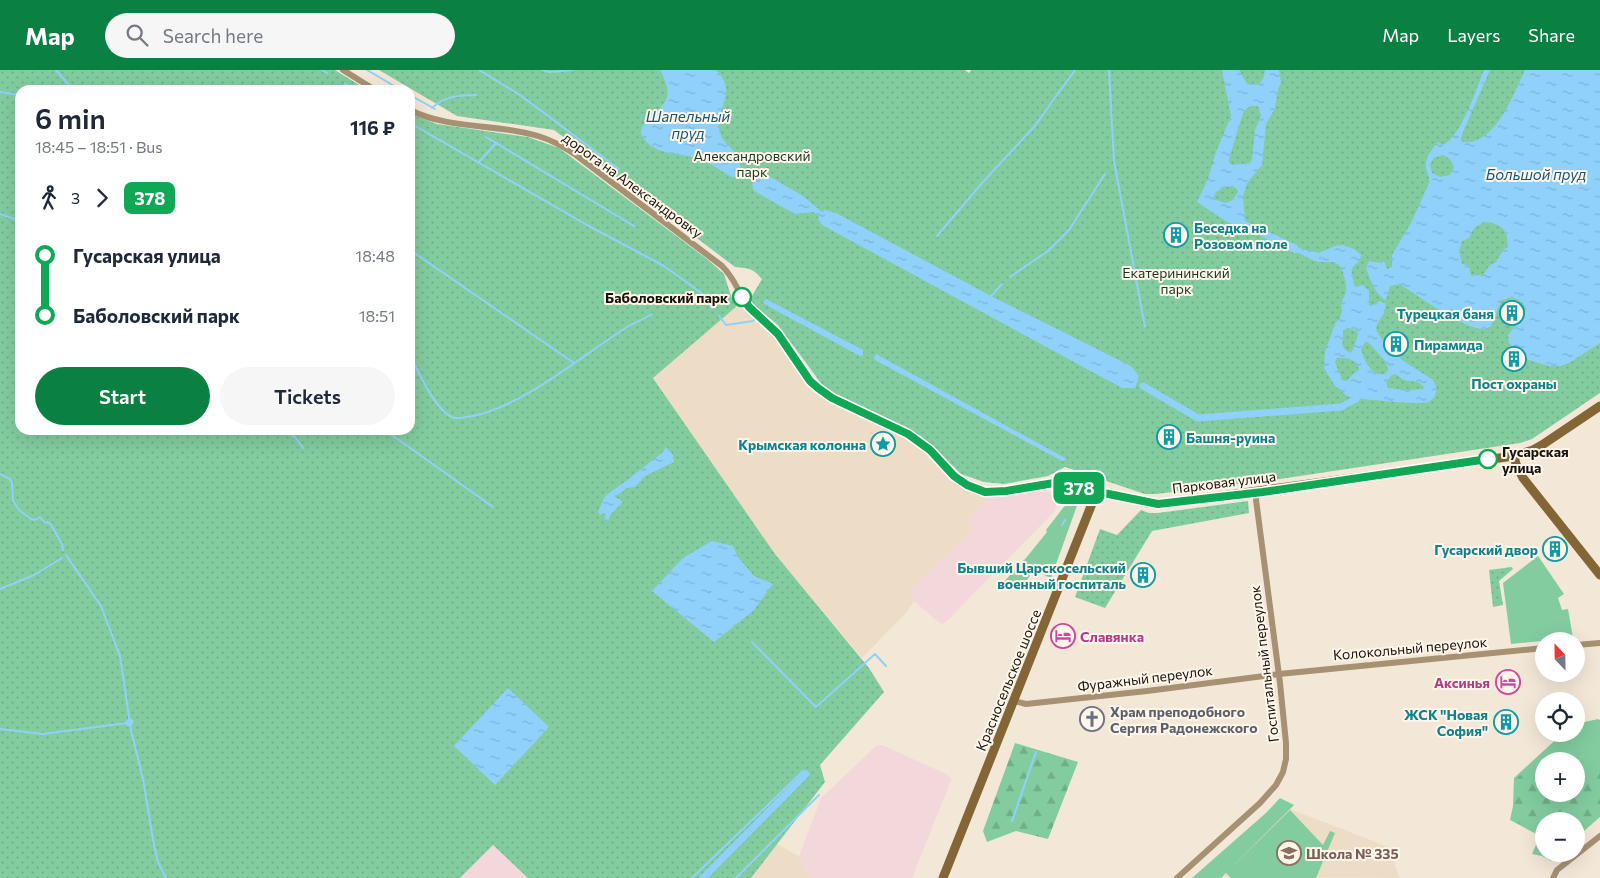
<!DOCTYPE html>
<meta charset="utf-8">
<style>
body{margin:0;font-family:Commissioner,sans-serif;background:#f6f6f7;color:#1f2937;height:100vh;display:flex;flex-direction:column;font-size:19px;white-space:nowrap}
*{box-sizing:border-box;margin:0}
p{font-size:16px;color:#747a83}
.icon{flex:none;width:28px;height:28px;fill:none;stroke:currentColor;stroke-width:2;stroke-linecap:round;stroke-linejoin:round}
.map{position:relative;flex:1;overflow:hidden}
.panel{position:absolute;left:15px;top:15px;width:400px;height:350px;display:flex;flex-direction:column;background:#fff;border-radius:15px;box-shadow:0 5px 20px #0002}
.panel>*{flex:none}
.badge{padding:0 10px;border-radius:8px;font-size:18px;line-height:32px}
.needle{width:32px;rotate:338deg}
.buttons{position:absolute;left:1535px;top:562px;display:grid;gap:10px}
.buttons a{display:grid;place-items:center;width:50px;height:50px;border-radius:50%;background:#fff;box-shadow:0 5px 20px #0002;font-size:25px}
.map>.badge{position:absolute;translate:-50% -50%;box-shadow:0 0 0 2px #fff}
.legs{display:flex;align-items:center;gap:8px;height:55px;padding:0 20px;font-size:16px}
.legs p{margin-inline-start:auto}
.head{display:flex;align-items:center;justify-content:space-between;height:85px;padding:0 20px}
h1{font-size:28px;font-weight:600;line-height:38px}
.cta{display:flex;gap:10px;margin-top:auto;padding:10px 20px}
.cta a{flex:1;height:58px;border-radius:30px;background:#0b8043;color:#fff;font-size:20px;font-weight:600;line-height:58px;text-align:center}
.cta a+a{background:#f6f6f7;color:#1f2937}
ul{padding:0 20px;list-style:none}
li{display:flex;align-items:center;gap:18px;height:60px;font-size:19px}
li i{display:grid;place-items:center;width:8px;height:100%;margin:0 6px;background:currentColor}
li i::after{content:'';width:12px;height:12px;margin:-6px;border:4px solid;border-radius:50%;background:#fff}
li p{margin-inline-start:auto}
li:first-child i{background:linear-gradient(#0000 50%,currentColor 0)}
li:last-child i{background:linear-gradient(currentColor 50%,#0000 0)}
header{display:flex;align-items:center;gap:30px;box-sizing:border-box;height:70px;padding:0 25px;background:#0b8043;color:#fff}
header strong{font-size:24px}
nav{display:flex;gap:28px;margin-inline-start:auto;font-size:18px}
.search{width:350px;height:45px;background:#f6f6f7;display:flex;align-items:center;gap:12px;box-sizing:border-box;padding:0 18px;border-radius:28px;color:#747a83;font-size:19px}
.map>svg:first-child{display:block}
</style>
<header>
<strong>Map</strong>
<div class="search"><svg class="icon" aria-label="search" viewBox="0 0 24 24"><circle cx="10" cy="10" r="6"/><path d="M15 15l6 6"/></svg>Search here</div>
<nav><a>Map</a><a>Layers</a><a>Share</a></nav>
</header>
<div class="map">
<svg width="1600" height="808" viewBox="0 0 1600 808">
<defs>
<pattern id="forest-firs" width="22" height="20" patternUnits="userSpaceOnUse" patternTransform="scale(1.25)"><rect width="22" height="20" fill="#83cca0"/><path d="M5 1l3.5 6h-7zM16 11l3.5 6h-7z" fill="#70ae89"/></pattern>
<pattern id="park-dots" width="8" height="8" patternUnits="userSpaceOnUse" patternTransform="scale(1.25)"><rect width="8" height="8" fill="#83cca0"/><path d="M2 2h.1M6 6h.1" fill="none" stroke="#70ae89" stroke-width="1.8" stroke-linecap="round"/></pattern>
<pattern id="water-ripples" width="26" height="14" patternUnits="userSpaceOnUse" patternTransform="scale(1.25)"><rect width="26" height="14" fill="#90d1fb"/><path d="M2 4q2-2 4 0t4 0M15 11q2-2 4 0t4 0" fill="none" stroke="#7bb2d6"/></pattern>
</defs>
<rect width="100%" height="100%" fill="#f3e8d8"/>
<path fill="#f3d8db" d="M 1052,421 L 1057,432 L 1055,441 L 946,552 L 942,554 L 937,551 L 914,531 L 910,519 L 974,459 L 965,451 L 990,426 Z
M 877,675 L 882,675 L 944,703 L 952,708 L 912,808 L 811,808 L 799,786 L 821,728 Z
M 493,775 L 528,808 L 460,808 Z"/>
<path fill="#edddc7" d="M 741,233 L 770,258 L 780,270 L 797,299 L 807,312 L 820,325 L 836,336 L 907,368 L 934,390 L 952,410 L 979,425 L 990,426 L 966,451 L 974,459 L 910,519 L 914,531 L 906,543 L 862,588 L 775,484 L 653,307 Z
M 1290,739 L 1399,781 L 1394,793 L 1400,808 L 1220,807 Z
M 777,774 L 799,786 L 811,808 L 751,808 Z"/>
<path fill="#83cca0" fill-rule="evenodd" d="M 1073,428 L 1077,430 L 1078,433 L 1051,508 L 1033,500 L 1023,517 L 1008,512 L 1004,519 L 1000,516 L 1026,488 L 1047,462 L 1046,460 L 1063,438 Z
M 1538,486 L 1564,524 L 1558,528 L 1562,540 L 1568,539 L 1573,568 L 1511,574 L 1503,513 Z
M 1598,649 L 1600,650 L 1600,747 L 1576,768 L 1576,751 L 1544,751 L 1544,784 L 1559,784 L 1551,791 L 1542,786 L 1532,784 L 1540,766 L 1510,750 L 1513,736 L 1514,708 L 1562,664 L 1576,664 L 1576,654 ZM 1544,691 L 1576,691 L 1576,724 L 1544,724 Z
M 1280,728 L 1294,735 L 1221,808 L 1192,808 L 1267,742 Z
M 1290,740 L 1323,775 L 1330,761 L 1335,763 L 1316,808 L 1231,808 L 1226,803 Z"/>
<path fill="url(#forest-firs)" d="M 1015,673 L 1078,692 L 1048,769 L 1016,761 L 987,772 L 983,761 Z
M 1535,699 L 1544,700 L 1544,724 L 1576,724 L 1576,712 L 1586,705 L 1600,699 L 1600,746 L 1588,751 L 1576,753 L 1576,751 L 1544,751 L 1544,762 L 1538,763 L 1516,752 L 1514,749 L 1513,745 L 1517,708 L 1520,705 Z"/>
<path fill="url(#park-dots)" d="M 0,0 L 335,0 L 367,20 L 20,20 L 20,360 L 410,360 L 410,44 L 437,54 L 528,67 L 559,78 L 707,189 L 724,204 L 732,229 L 737,236 L 653,308 L 775,484 L 869,598 L 884,622 L 820,695 L 825,712 L 751,808 L 528,808 L 493,775 L 460,808 L 0,808 Z
M 379,0 L 965,0 L 969,3 L 971,0 L 1600,0 L 1600,323 L 1532,369 L 1520,373 L 1266,411 L 1156,424 L 1145,424 L 1106,411 L 1106,409 L 1094,404 L 1093,406 L 1065,397 L 1048,406 L 1004,414 L 984,412 L 961,404 L 941,384 L 910,360 L 846,332 L 826,320 L 778,255 L 749,231 L 762,209 C 751,197 750,199 735,197 L 554,60 L 457,46 Z
M 1248,431 L 1249,443 L 1152,461 L 1105,538 L 1075,527 L 1100,459 L 1117,465 L 1141,440 L 1149,443 L 1158,443 Z
M 1512,497 L 1513,499 L 1499,511 L 1503,535 L 1493,537 L 1489,500 Z"/>
<path fill="url(#water-ripples)" fill-rule="evenodd" d="M 660,0 L 716,0 C 738,22 717,35 719,58 C 720,71 732,77 738,87 C 739,91 740,95 741,99 L 754,99 L 762,102 L 803,126 L 822,142 L 825,140 L 836,143 L 991,226 L 1131,296 L 1139,306 L 1135,318 L 1122,318 L 822,155 L 818,149 L 819,146 L 813,142 L 795,144 L 756,122 L 753,119 L 752,106 L 750,104 L 740,103 L 737,106 L 732,107 C 722,102 713,94 702,90 C 683,82 658,87 644,69 C 631,54 665,42 667,26 C 669,17 664,8 660,0 Z
M 1222,0 L 1239,0 L 1247,14 C 1259,17 1264,12 1265,0 L 1279,0 L 1281,13 L 1278,19 L 1275,38 L 1266,54 L 1262,95 L 1247,113 L 1243,126 L 1245,151 L 1297,175 L 1299,178 L 1319,183 L 1335,176 L 1343,175 L 1354,179 L 1361,185 L 1359,192 C 1350,198 1351,200 1353,209 C 1355,216 1352,212 1356,217 L 1363,215 L 1369,221 L 1369,235 L 1371,236 L 1380,231 L 1386,234 L 1384,243 L 1377,254 L 1376,260 L 1381,268 L 1402,290 L 1433,310 L 1437,319 C 1436,324 1434,330 1428,332 C 1418,335 1376,330 1363,329 L 1360,330 L 1347,326 L 1335,316 L 1324,298 L 1325,282 L 1335,254 L 1340,248 L 1342,241 L 1341,234 L 1346,222 L 1346,214 L 1343,202 L 1339,195 L 1333,192 L 1319,192 L 1312,190 L 1299,183 L 1294,183 L 1253,162 C 1233,158 1214,143 1197,132 L 1208,109 L 1216,82 L 1231,46 ZM 1250,36 L 1258,36 L 1261,46 L 1255,60 L 1252,90 L 1250,93 L 1232,95 L 1229,93 L 1229,89 L 1242,46 L 1244,41 ZM 1233,116 L 1237,119 L 1238,122 L 1233,130 L 1226,133 L 1213,129 L 1216,122 L 1224,117 ZM 1348,258 L 1357,261 L 1358,264 L 1353,280 L 1350,283 C 1338,277 1344,271 1343,260 ZM 1365,272 L 1368,272 L 1386,292 L 1388,300 L 1385,304 C 1371,307 1364,290 1361,279 ZM 1337,288 C 1347,287 1358,290 1359,300 L 1353,304 L 1347,311 L 1342,310 L 1335,292 ZM 1395,304 C 1398,305 1400,308 1402,309 C 1410,314 1418,307 1425,319 L 1408,320 L 1388,318 L 1386,312 L 1391,306 Z
M 1484,0 L 1490,0 L 1463,62 L 1461,69 L 1462,72 C 1495,77 1514,23 1525,0 L 1600,0 L 1600,273 L 1569,293 L 1561,296 L 1549,296 L 1521,288 L 1509,273 L 1508,265 L 1525,243 L 1526,238 L 1522,232 L 1512,227 L 1502,230 C 1496,239 1497,251 1488,258 C 1475,267 1413,223 1400,214 L 1390,216 L 1386,230 C 1375,225 1370,209 1366,198 L 1369,191 L 1381,193 L 1384,191 L 1387,199 L 1392,197 L 1392,185 L 1411,153 L 1429,113 C 1430,107 1427,104 1426,98 C 1424,89 1432,79 1438,72 L 1442,75 C 1460,70 1477,17 1484,0 ZM 1443,85 L 1450,89 L 1454,97 L 1450,105 L 1440,107 L 1432,103 L 1430,94 L 1434,88 ZM 1488,152 C 1505,156 1507,161 1508,177 L 1503,180 L 1496,192 L 1490,195 L 1483,205 L 1471,206 L 1469,196 L 1462,194 L 1459,181 L 1462,171 L 1469,168 C 1473,158 1477,154 1488,152 Z
M 766,229 L 863,280 L 863,285 L 860,286 L 764,234 L 763,232 Z
M 876,284 L 1065,388 L 1066,390 L 1062,391 L 875,290 L 874,288 Z
M 666,377 L 673,385 L 674,392 L 645,406 L 635,417 L 626,418 L 621,423 L 614,426 L 623,432 L 611,444 L 608,451 L 604,451 L 606,444 L 603,443 L 600,445 L 598,442 L 605,426 L 626,411 L 663,382 Z
M 712,471 L 733,476 L 738,487 L 754,506 L 773,514 L 753,541 L 714,572 L 652,521 L 683,488 Z
M 508,618 L 549,657 L 495,715 L 454,676 Z"/>
<g fill="none" stroke-linecap="round" stroke-linejoin="round">
<path stroke="#90d1fb" stroke-width="2" d="M 56,0 L 73,20
M 322,0 L 327,3
M 367,0 L 401,20
M 479,0 L 520,25 L 619,99
M 542,0 L 550,2 L 573,0
M 1109,0 L 1114,91 L 1145,257
M 345,14 L 356,20
M 0,22 L 20,25
M 410,25 L 435,39
M 432,38 C 444,26 460,25 476,25
M 410,53 L 587,155 L 664,196 L 703,224 L 712,238
M 486,67 L 634,156
M 479,92 L 496,73
M 0,144 L 20,151
M 937,166 L 982,113 L 1034,57 L 1075,0
M 410,180 L 574,293
M 1010,207 L 1048,181 L 1069,160 L 1105,104
M 991,226 L 1002,214
M 719,246 L 726,255 L 753,251 L 755,248
M 410,285 C 418,301 435,340 452,347 C 456,349 462,348 467,347 C 522,339 584,283 632,254 C 639,251 646,248 652,244
M 286,360 L 296,368 L 303,378
M 385,360 L 493,437
M 0,404 L 10,409 L 12,413 L 13,431 L 19,440 L 31,449 L 35,450 L 40,447 L 44,452 L 50,453 L 62,474 L 63,480
M 1062,455 L 1065,450
M 66,485 L 101,536 L 120,586 L 131,660 L 143,709 L 154,775 L 158,792 L 166,808
M 0,519 L 34,505 L 62,488
M 752,572 L 816,637 L 875,584 L 886,596
M 0,659 L 43,664 L 127,653
M 1012,751 L 1036,682
M 692,808 L 803,701
M 736,808 L 819,725"/>
<path stroke="#90d1fb" stroke-width="7" d="M 1143,316 L 1198,348 L 1341,337 L 1356,329
M 129,653 L 130,652
M 703,808 L 806,704"/>
<path stroke="#a69172" stroke-width="6" d="M 343,0 L 375,20
M 410,40 C 450,60 496,53 538,66 C 552,70 564,77 576,85 L 722,196 C 735,209 737,220 747,234 C 754,245 768,251 777,262 C 791,279 800,302 817,317 C 846,342 887,349 918,370 C 946,390 955,419 994,422 L 1054,413 L 1097,421
M 1576,575 L 1600,573
M 1014,631 L 1026,634 L 1147,621 L 1279,604 L 1544,578
M 1177,808 L 1260,733 L 1276,715 L 1283,702 L 1286,689 L 1286,673 L 1280,613 L 1255,422
M 1553,808 L 1557,800 L 1600,766"/>
<path stroke="#846636" stroke-width="9" d="M 1514,386 L 1516,394 L 1523,408 L 1600,505
M 943,808 L 1097,421 L 1148,433 L 1170,433 L 1514,386 L 1533,380 L 1542,375 L 1600,336"/>
</g>
<g fill="none" stroke-linecap="round" stroke-linejoin="round">
<defs>
<path id="line-1" d="M 742,227 L 749,237 L 778,264 L 810,311 L 818,318 L 832,328 L 908,364 L 930,380 L 954,406 L 967,415 L 985,422 L 1006,421 L 1054,413 L 1158,434 L 1263,422 L 1488,389"/>
</defs>
<use href="#line-1" stroke="#fff" stroke-width="11"/>
<use href="#line-1" stroke="#10a855" stroke-width="8"/>
</g>
<defs>
<symbol id="building-ring" viewBox="-11 -11 22 22"><circle r="9.5" fill="#fff5e9" stroke="#0f9aa8" stroke-width="1.5"/><path d="M-4-6H4V6H1V3H-1V6H-4ZM-2.5-4.3h1.7v1.8h-1.7ZM.8-4.3h1.7v1.8H.8ZM-2.5-1h1.7V.8h-1.7ZM.8-1h1.7V.8H.8Z" fill="#0f9aa8"/></symbol>
<symbol id="sight-ring" viewBox="-11 -11 22 22"><circle r="9.5" fill="#fff5e9" stroke="#0f9aa8" stroke-width="1.5"/><path d="M0-6L1.8-2.2L6-1.7L2.9 1.2L3.7 5.4L0 3.3L-3.7 5.4L-2.9 1.2L-6-1.7L-1.8-2.2Z" fill="#0f9aa8"/></symbol>
<symbol id="hotel-ring" viewBox="-11 -11 22 22"><circle r="9.5" fill="#fff5e9" stroke="#d1479c" stroke-width="1.5"/><path d="M-6-4.5h1.5V1H6V5H4.5V3h-9V5H-6ZM-4 0a1.8 1.8 0 1 1 3.6 0ZM.5 0V-2.5h3Q6-2.5 6 0Z" fill="#d1479c"/></symbol>
<symbol id="church-ring" viewBox="-11 -11 22 22"><circle r="9.5" fill="#fff5e9" stroke="#6b7280" stroke-width="1.5"/><path d="M-1.2-6h2.4v3.5h3.3v2.4h-3.3V6h-2.4V-.1h-3.3v-2.4h3.3Z" fill="#6b7280"/></symbol>
<symbol id="school-ring" viewBox="-11 -11 22 22"><circle r="9.5" fill="#fff5e9" stroke="#8d6e63" stroke-width="1.5"/><path d="M0-5L7-2L0 1L-7-2ZM-4 1L0 2.5L4 1V4Q0 6-4 4Z" fill="#8d6e63"/></symbol>
</defs>
<g fill-rule="evenodd">
<use href="#building-ring" x="1162" y="151" width="28" height="28"/>
<use href="#building-ring" x="1498" y="229" width="28" height="28"/>
<use href="#building-ring" x="1382" y="260" width="28" height="28"/>
<use href="#building-ring" x="1500" y="275" width="28" height="28"/>
<use href="#building-ring" x="1155" y="353" width="28" height="28"/>
<use href="#sight-ring" x="869" y="360" width="28" height="28"/>
<use href="#building-ring" x="1541" y="465" width="28" height="28"/>
<use href="#building-ring" x="1129" y="491" width="28" height="28"/>
<use href="#hotel-ring" x="1049" y="552" width="28" height="28"/>
<use href="#hotel-ring" x="1494" y="598" width="28" height="28"/>
<use href="#church-ring" x="1078" y="635" width="28" height="28"/>
<use href="#building-ring" x="1492" y="638" width="28" height="28"/>
<use href="#school-ring" x="1275" y="769" width="28" height="28"/>
</g>
<g fill="#fff" stroke="#10a855" stroke-width="2.5">
<circle cx="742" cy="227" r="9"/>
<circle cx="1488" cy="389" r="9"/>
</g>
<g text-anchor="middle" dominant-baseline="central" stroke-width="4" stroke-linejoin="round" paint-order="stroke">
<g font-size="14" fill="#173b27" stroke="#fff5e9">
<text x="752" y="85">Александровский<tspan x="752" dy="16">парк</tspan></text>
<text x="1176" y="202">Екатерининский<tspan x="1176" dy="16">парк</tspan></text>
</g>
<g font-size="14" fill="#16120d" stroke="#fff5e9">
<text transform="translate(633 115) rotate(36)">дорога на Александровку</text>
<text transform="translate(1224 412) rotate(-7)">Парковая улица</text>
<text transform="translate(1410 578) rotate(-5)">Колокольный переулок</text>
<text transform="translate(1264 594) rotate(-97)">Госпитальный переулок</text>
<text transform="translate(1145 608) rotate(-7)">Фуражный переулок</text>
<text transform="translate(1008 610) rotate(-68)">Красносельское шоссе</text>
</g>
<g font-size="14" font-weight="bold" fill="#0d838f" stroke="#fff5e9" text-anchor="end">
<text x="1194" y="157" text-anchor="start">Беседка на<tspan x="1194" dy="16">Розовом поле</tspan></text>
<text x="1494" y="243">Турецкая баня</text>
<text x="1414" y="274" text-anchor="start">Пирамида</text>
<text x="1514" y="313" text-anchor="middle">Пост охраны</text>
<text x="1186" y="367" text-anchor="start">Башня-руина</text>
<text x="866" y="374">Крымская колонна</text>
<text x="1538" y="479">Гусарский двор</text>
<text x="1126" y="497">Бывший Царскосельский<tspan x="1126" dy="16">военный госпиталь</tspan></text>
<text x="1488" y="644">ЖСК "Новая<tspan x="1488" dy="16">София"</tspan></text>
</g>
<g font-size="14" font-weight="bold" fill="#16120d" stroke="#fff5e9" text-anchor="end">
<text x="728" y="227">Баболовский парк</text>
<text x="1502" y="381" text-anchor="start">Гусарская<tspan x="1502" dy="16">улица</tspan></text>
</g>
<g font-size="14" font-weight="bold" fill="#b23c85" stroke="#fff5e9" text-anchor="start">
<text x="1080" y="566">Славянка</text>
<text x="1490" y="612" text-anchor="end">Аксинья</text>
</g>
<g font-size="14" font-weight="bold" fill="#5b616d" stroke="#fff5e9" text-anchor="start">
<text x="1110" y="641">Храм преподобного<tspan x="1110" dy="16">Сергия Радонежского</tspan></text>
</g>
<g font-size="14" font-weight="bold" fill="#785e54" stroke="#fff5e9" text-anchor="start">
<text x="1306" y="783">Школа № 335</text>
</g>
<g font-size="15" font-style="italic" fill="#165779" stroke="#fff5e9">
<text x="688" y="46">Шапельный<tspan x="688" dy="17">пруд</tspan></text>
<text x="1536" y="104">Большой пруд</text>
</g>
</g>
</svg>
<div class="buttons">
<a><svg class="needle" viewBox="-14 -14 28 28"><path d="M0-13l5 13h-10z" fill="#e53935"/><path d="M0 13l5-13h-10z" fill="#747a83"/></svg></a>
<a><svg class="icon" aria-label="locate" viewBox="0 0 24 24"><circle cx="12" cy="12" r="6"/><path d="M12 2v4M12 18v4M2 12h4M18 12h4"/></svg></a>
<a>+</a>
<a>−</a>
</div>
<b class="badge" style="left:1079px;top:418px;background:#10a855;color:#fff">378</b>
<section class="panel">
<div class="head"><div><h1>6 min</h1><p>18:45 – 18:51 · Bus</p></div><b>116 ₽</b></div>
<div class="legs"><svg class="icon" aria-label="walk" viewBox="0 0 24 24"><circle cx="13" cy="4" r="2"/><path d="M13 8l-2 6 4 7M11 14l-3 7M7 12l3-4h3l4 4"/></svg>3<svg class="icon" aria-label="forward" viewBox="0 0 24 24"><path d="M9 5l7 7-7 7"/></svg><b class="badge" style="background:#10a855;color:#fff">378</b></div>
<ul>
<li><i style="color:#10a855"></i><b>Гусарская улица</b><p>18:48</p></li>
<li><i style="color:#10a855"></i><b>Баболовский парк</b><p>18:51</p></li>
</ul>
<div class="cta"><a>Start</a><a>Tickets</a></div>
</section>
</div>
